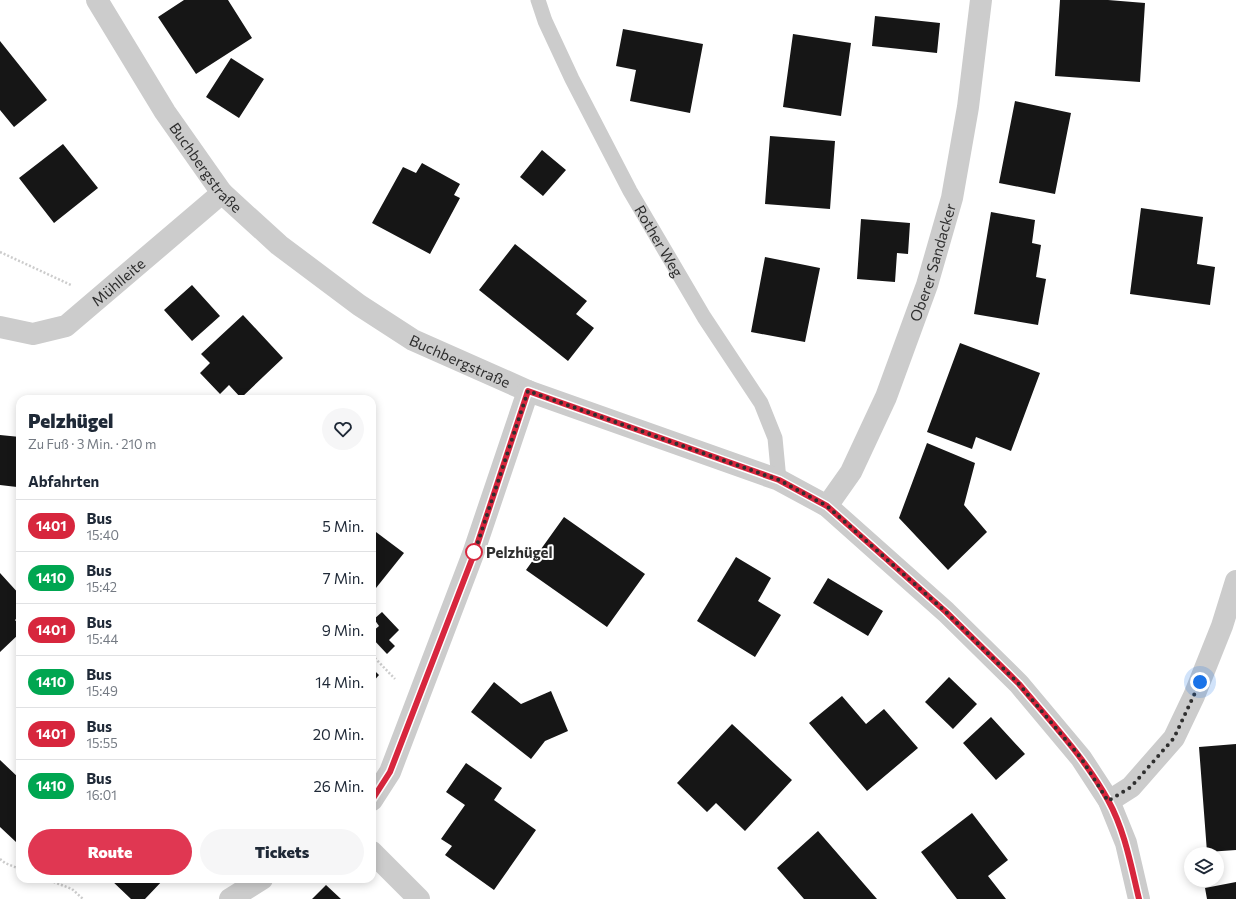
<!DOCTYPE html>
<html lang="de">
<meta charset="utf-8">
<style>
body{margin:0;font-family:Commissioner,sans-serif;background:#f6f6f7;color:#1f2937;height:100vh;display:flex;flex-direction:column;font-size:15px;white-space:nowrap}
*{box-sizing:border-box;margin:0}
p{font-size:13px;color:#747a83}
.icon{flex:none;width:22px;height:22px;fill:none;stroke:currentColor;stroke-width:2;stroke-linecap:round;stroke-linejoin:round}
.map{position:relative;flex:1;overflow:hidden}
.drawer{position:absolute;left:16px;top:395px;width:360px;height:488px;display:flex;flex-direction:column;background:#fff;border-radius:12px;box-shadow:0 2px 10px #0003}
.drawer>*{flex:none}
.badge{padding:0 8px;border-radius:13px;font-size:14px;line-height:26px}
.buttons{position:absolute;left:1184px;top:847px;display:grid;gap:8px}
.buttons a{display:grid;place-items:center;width:40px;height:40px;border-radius:50%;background:#fff;box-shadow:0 2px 10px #0003;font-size:20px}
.you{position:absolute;width:20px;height:20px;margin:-10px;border:3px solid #fff;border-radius:50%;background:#1a73e8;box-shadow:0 0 0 6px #1a73e833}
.map>.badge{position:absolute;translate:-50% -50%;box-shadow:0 0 0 2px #fff}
h2{padding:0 12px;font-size:15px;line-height:36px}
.round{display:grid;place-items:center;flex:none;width:42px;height:42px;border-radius:21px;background:#f6f6f7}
.headline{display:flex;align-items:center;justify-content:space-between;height:68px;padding:0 12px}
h1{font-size:19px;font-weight:800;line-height:30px}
.button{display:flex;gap:8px;margin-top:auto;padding:8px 12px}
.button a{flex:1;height:46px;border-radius:24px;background:#e03752;color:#fff;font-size:16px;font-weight:800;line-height:46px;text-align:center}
.button a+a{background:#f6f6f7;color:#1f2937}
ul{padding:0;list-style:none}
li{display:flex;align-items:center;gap:12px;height:52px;padding:0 12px;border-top:1px solid #e0e1e3}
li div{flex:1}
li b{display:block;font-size:15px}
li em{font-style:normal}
li .badge{min-width:44px;font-weight:700;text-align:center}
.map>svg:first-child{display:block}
</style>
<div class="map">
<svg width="1236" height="899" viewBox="0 0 1236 899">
<rect width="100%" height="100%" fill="#fff"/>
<path fill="#161616" d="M 184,0 L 228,0 L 252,38 L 196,74 L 158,17 Z
M 1060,0 L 1108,0 L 1145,3 L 1140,82 L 1055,76 Z
M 875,16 L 940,23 L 937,53 L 872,46 Z
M 623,29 L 703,44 L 690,113 L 630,101 L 636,70 L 616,66 Z
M 793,34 L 851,43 L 841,116 L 783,107 Z
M 0,41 L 47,100 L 14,127 L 0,110 Z
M 231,58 L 264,79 L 239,118 L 206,97 Z
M 1015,101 L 1071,113 L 1055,194 L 999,183 Z
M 770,136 L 835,141 L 830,209 L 765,204 Z
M 63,144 L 98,188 L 54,223 L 19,178 Z
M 542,150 L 566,170 L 543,196 L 520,177 Z
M 422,163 L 460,184 L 454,195 L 460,198 L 430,254 L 372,223 L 403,167 L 416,173 Z
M 1141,208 L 1203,217 L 1197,264 L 1215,267 L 1210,305 L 1130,294 Z
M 991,212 L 1035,220 L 1032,243 L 1041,245 L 1036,277 L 1046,279 L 1038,325 L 974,314 Z
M 861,219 L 910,223 L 908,254 L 897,253 L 895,282 L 857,279 Z
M 515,244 L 587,301 L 576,314 L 594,328 L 568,361 L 479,290 Z
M 765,257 L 820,268 L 805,342 L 751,332 Z
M 192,285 L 220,316 L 192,341 L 164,310 Z
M 243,315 L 283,358 L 241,398 L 229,385 L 220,394 L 200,373 L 210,363 L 201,354 Z
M 960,343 L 1040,373 L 1011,451 L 976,437 L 972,449 L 927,432 Z
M 0,435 L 20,437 L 20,462 L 17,487 L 0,485 Z
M 927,443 L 975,463 L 964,505 L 987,532 L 948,570 L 899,518 Z
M 564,517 L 645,574 L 607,627 L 526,570 Z
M 376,532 L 404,553 L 372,593 L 372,537 Z
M 736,557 L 771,578 L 758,601 L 781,615 L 755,657 L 697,621 Z
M 0,573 L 20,595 L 20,615 L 15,620 L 20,626 L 20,633 L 0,652 Z
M 828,578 L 883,611 L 868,636 L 813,603 Z
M 382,612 L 399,630 L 389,640 L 395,646 L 387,654 L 372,638 L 372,632 L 379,626 L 374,619 Z
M 372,668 L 379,675 L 372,683 Z
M 949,677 L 977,704 L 953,729 L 925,702 Z
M 494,682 L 521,704 L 551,691 L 568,731 L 545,741 L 531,759 L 471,712 Z
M 842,696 L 866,724 L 884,709 L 918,748 L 867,791 L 809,723 Z
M 991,717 L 1025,754 L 996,780 L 963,743 Z
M 732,724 L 792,780 L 745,831 L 716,803 L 707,812 L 677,783 Z
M 1236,744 L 1236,850 L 1207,852 L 1199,747 Z
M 0,760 L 20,779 L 20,838 L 16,842 L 0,827 Z
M 466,763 L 502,788 L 494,800 L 536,830 L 494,890 L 445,855 L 452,846 L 441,839 L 465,805 L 446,792 Z
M 972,813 L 1008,860 L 988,876 L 1006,899 L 957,899 L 921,852 Z
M 818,831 L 877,899 L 804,899 L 777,868 Z
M 110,879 L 164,879 L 145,899 L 131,899 Z
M 1236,882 L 1236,899 L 1207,899 L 1205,888 Z
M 326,885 L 341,899 L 312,899 Z"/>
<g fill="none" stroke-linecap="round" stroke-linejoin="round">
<path stroke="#ccc" stroke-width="2.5" stroke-dasharray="2 2" stroke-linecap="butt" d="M 0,252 L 71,285
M 372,655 L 395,679
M 0,859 L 5,863 L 20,869
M 46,879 L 72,889 L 83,899"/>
<path stroke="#ccc" stroke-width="15" id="s1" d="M 538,0 L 545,21 L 572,79 L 630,191 L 704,317 L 761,403 L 775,438 L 779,480"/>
<g stroke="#ccc" stroke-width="22">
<path id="s2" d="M 97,0 L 165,112 L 222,193 L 279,245 L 359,305 L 413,340 L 528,391 L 779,480 L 827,506 L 946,612 L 1019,684 L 1081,758 L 1109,801 L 1126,843 L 1139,899"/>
<path id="s3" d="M 0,327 L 33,334 L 66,326 L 222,193"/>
<path id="s4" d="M 827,506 L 851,472 L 886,397 L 927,285 L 952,198 L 968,107 L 981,0"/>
<path d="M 372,800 L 390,772 L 473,554 L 528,391"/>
<path d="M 1109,801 L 1131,787 L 1174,738 L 1194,696 L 1222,626 L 1236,581"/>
<path d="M 372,852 L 419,899"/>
<path d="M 230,899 L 262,879"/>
</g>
</g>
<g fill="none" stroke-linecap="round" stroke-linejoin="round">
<defs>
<path id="line" d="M 372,800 L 390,772 L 474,554 L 528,391 L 779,480 L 827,506 L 946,612 L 1009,674 L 1019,684 C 1050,721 1085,758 1108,800 C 1125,831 1131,866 1139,899"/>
</defs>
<use href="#line" stroke="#fff" stroke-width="9"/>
<use href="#line" stroke="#d7263d" stroke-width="6"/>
<path stroke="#2f2f2f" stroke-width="4" stroke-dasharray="0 7.2" d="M 474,552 L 474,554 L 528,391 L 779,480 L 827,506 L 946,612 L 1019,684 L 1081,758 L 1108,801 L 1131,787 L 1174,738 L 1200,682"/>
</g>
<circle fill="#fff" stroke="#d7263d" stroke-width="2" cx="474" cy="552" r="8"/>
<g text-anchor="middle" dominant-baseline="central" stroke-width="4" stroke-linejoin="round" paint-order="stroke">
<g font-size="15" fill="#2f2f2f" stroke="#fff">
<text stroke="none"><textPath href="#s2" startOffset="200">Buchbergstraße</textPath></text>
<text stroke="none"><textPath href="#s1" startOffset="270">Rother Weg</textPath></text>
<text stroke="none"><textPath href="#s4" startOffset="267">Oberer Sandacker</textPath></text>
<text stroke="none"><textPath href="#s3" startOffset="136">Mühlleite</textPath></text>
<text stroke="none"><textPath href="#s2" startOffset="523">Buchbergstraße</textPath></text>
</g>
<g font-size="15" font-weight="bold" fill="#2f2f2f" stroke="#fff" text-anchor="start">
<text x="486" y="552">Pelzhügel</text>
</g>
</g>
</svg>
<div class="buttons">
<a><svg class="icon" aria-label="layers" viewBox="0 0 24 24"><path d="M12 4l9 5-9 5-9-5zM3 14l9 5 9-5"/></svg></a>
</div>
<div class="you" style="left:1200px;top:682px"></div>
<section class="drawer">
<div class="headline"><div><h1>Pelzhügel</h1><p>Zu Fuß · 3 Min. · 210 m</p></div><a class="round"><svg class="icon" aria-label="heart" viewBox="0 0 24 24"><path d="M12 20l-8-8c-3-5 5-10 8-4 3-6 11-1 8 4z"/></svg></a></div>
<h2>Abfahrten</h2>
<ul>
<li><span class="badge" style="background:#d7263d;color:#fff">1401</span><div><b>Bus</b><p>15:40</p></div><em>5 Min.</em></li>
<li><span class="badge" style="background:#00a651;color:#fff">1410</span><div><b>Bus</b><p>15:42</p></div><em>7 Min.</em></li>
<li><span class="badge" style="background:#d7263d;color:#fff">1401</span><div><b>Bus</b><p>15:44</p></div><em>9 Min.</em></li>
<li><span class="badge" style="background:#00a651;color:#fff">1410</span><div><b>Bus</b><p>15:49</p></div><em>14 Min.</em></li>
<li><span class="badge" style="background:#d7263d;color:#fff">1401</span><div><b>Bus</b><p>15:55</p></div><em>20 Min.</em></li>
<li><span class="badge" style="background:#00a651;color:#fff">1410</span><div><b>Bus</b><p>16:01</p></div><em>26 Min.</em></li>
</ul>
<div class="button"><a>Route</a><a>Tickets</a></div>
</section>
</div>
